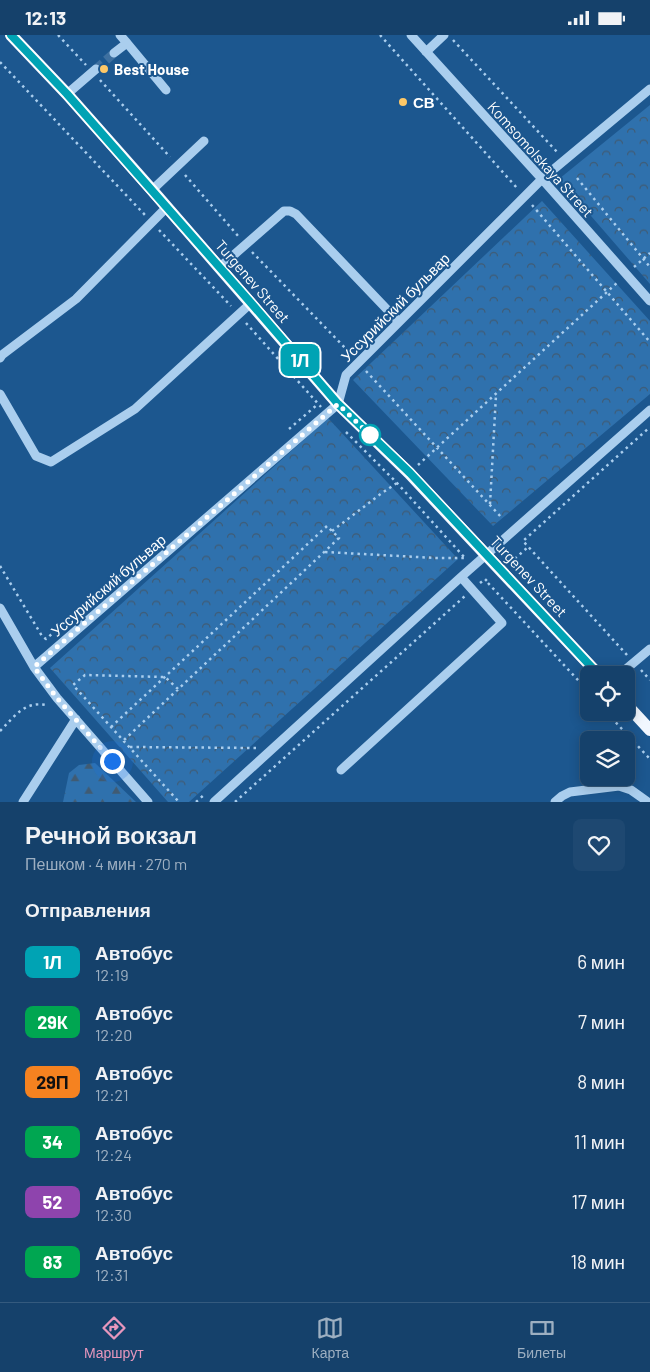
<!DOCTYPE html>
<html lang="ru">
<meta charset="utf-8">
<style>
body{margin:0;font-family:Barlow,sans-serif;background:#1e4871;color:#f1f3f6;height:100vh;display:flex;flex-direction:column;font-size:19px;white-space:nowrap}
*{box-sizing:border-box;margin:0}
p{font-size:16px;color:#9dafc1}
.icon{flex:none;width:28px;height:28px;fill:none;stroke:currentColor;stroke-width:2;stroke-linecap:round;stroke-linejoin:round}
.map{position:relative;height:767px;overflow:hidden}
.drawer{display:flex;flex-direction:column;background:#15416b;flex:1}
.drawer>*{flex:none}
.badge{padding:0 10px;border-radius:8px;font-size:18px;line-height:32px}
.fabs{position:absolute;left:580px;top:631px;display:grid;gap:10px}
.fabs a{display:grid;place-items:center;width:55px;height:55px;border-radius:8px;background:#15416b;box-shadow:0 2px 12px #0003,0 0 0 1px #345a7e;font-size:25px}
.you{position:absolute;width:25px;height:25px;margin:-12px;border:4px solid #fff;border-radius:50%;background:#1a73e8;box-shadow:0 0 0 8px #1a73e833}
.map>.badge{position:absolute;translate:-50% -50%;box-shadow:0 0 0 2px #fff}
h2{padding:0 25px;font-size:19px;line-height:45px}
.round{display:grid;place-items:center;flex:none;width:52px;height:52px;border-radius:8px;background:#1e4871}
.head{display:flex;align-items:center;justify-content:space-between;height:85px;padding:0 25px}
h1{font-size:24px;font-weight:700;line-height:38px}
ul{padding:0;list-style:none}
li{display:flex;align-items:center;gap:15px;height:60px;padding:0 25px}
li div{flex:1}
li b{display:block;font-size:19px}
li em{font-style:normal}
li .badge{min-width:55px;font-weight:700;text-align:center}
.status{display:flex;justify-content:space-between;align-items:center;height:35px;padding:0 25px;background:#15416b;direction:ltr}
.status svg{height:14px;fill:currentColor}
.menu{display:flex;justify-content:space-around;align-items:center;height:70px;border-top:1px solid #345a7e;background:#15416b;font-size:14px;color:#9dafc1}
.menu a{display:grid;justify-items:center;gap:2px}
.menu .active{color:#e797bd}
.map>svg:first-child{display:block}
</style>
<div class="status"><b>12:13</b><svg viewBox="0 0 49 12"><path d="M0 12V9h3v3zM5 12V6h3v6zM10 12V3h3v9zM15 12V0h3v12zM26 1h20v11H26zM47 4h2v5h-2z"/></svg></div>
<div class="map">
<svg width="650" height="767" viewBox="0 0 650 767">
<defs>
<pattern id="forest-firs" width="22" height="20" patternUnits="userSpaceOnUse" patternTransform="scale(1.25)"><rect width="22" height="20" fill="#2f71ad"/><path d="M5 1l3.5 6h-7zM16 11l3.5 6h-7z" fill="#405b73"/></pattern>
<pattern id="park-crowns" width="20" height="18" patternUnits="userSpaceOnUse" patternTransform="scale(1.25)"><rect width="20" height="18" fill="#2f71ad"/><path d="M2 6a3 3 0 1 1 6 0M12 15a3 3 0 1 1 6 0" fill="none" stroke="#405b73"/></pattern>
</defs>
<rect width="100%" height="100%" fill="#1c578f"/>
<path fill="url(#forest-firs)" d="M 95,728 L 136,767 L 63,767 L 69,738 L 79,730 Z"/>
<path fill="url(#park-crowns)" d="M 650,70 L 650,249 L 559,144 Z
M 542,166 L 650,286 L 650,359 L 493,491 L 353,345 Z
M 328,383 L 458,524 L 189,767 L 168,767 L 50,633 Z"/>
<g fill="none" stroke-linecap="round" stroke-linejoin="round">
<path stroke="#3e70a0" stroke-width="9" stroke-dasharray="9 4.5" stroke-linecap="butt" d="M 96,34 L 114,18"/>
<path stroke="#aaceee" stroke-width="2.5" stroke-dasharray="2.5 4" stroke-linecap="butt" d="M 58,0 L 86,30
M 380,0 L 517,153
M 453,5 L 558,118
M 0,27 L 145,180
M 100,45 L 170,122
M 185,140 L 239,202
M 577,143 L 650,232
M 532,170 L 650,307
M 159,195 L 231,271
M 252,217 L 351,319
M 634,232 L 650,218
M 246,288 L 321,372
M 366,336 L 501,482
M 289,394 L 318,369
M 346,397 L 397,448 L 465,523
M 418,430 L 619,246
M 490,469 L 496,360
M 332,496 L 382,458 L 397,448
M 325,517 L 436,523 L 465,523
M 510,528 L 528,512
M 0,531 L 42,601 L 46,604 L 145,519
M 480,548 L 485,544 L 488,547
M 488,548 L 589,657
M 627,620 L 523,506 L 650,392
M 641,635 L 650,645
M 178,654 L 165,642 L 85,640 L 73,650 L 179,767
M 607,678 L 650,724
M 111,692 L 327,491 L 339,503 L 124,705
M 0,696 C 15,681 24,666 47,670
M 130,712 L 256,713
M 196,767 L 205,759
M 235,767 L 465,561"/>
<path stroke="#aaceee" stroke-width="9" d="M 120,0 L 127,8
M 411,0 L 542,144 L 650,266
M 426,17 L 444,0
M 114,18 L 127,8 L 166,55
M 67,59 L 96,34
M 152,155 L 204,106
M 220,232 L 284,176 L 290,176 L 296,179 L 399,287
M 0,323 L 2,320 L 76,264 L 167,172
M 0,359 L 36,421 L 51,427 L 135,374 L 251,268
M 0,573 L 34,632 L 57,663 L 148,767
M 34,632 L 338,369 L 346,340 L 542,144 L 650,54
M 619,640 L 650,614
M 341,735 L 502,588 L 461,542
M 23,767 L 76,684
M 214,767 L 461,542 L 650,375
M 555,767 L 562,761 L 570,757 L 619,751 L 631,755 L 648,767"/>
<path stroke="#f1f7ff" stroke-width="12" d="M 11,0 L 67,59 L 152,155 L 338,369 L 409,438 L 599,640
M 626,669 L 650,695"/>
</g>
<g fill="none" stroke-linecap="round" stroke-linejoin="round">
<defs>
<path id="line" d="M 11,0 L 67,59 L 251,268 L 338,369 L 410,438 L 599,640"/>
</defs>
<use href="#line" stroke="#fff" stroke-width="11"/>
<use href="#line" stroke="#00a3b4" stroke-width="8"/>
<path stroke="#fff" stroke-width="5" stroke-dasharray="0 9" d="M 112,726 L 57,663 L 34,632 L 338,369 L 370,400"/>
</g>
<g fill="#fec867" stroke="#1c578f" stroke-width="2">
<circle cx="104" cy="34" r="5"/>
<circle cx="403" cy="67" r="5"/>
</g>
<circle fill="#fff" stroke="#00a3b4" stroke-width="2.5" cx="370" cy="400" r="10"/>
<g text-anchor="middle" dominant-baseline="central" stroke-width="4" stroke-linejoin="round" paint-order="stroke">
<g font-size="15" font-weight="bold" fill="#fff" stroke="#1c578f" text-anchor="start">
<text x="114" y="34">Best House</text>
<text x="413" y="67">СВ</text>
</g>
<g font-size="15" fill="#fff" stroke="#1c578f">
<text transform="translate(541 124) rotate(48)">Komsomolskaya Street</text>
<text transform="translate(253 246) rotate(49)">Turgenev Street</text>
<text transform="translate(395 272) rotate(-45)">Уссурийский бульвар</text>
<text transform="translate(529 541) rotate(47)">Turgenev Street</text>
<text transform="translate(108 550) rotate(-41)">Уссурийский бульвар</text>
</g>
</g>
</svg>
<div class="fabs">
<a><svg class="icon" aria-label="locate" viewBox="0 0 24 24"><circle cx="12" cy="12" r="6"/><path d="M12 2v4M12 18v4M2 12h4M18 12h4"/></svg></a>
<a><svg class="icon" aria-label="layers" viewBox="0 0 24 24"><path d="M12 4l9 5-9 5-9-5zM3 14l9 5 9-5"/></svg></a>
</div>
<div class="you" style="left:112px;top:726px"></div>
<b class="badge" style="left:300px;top:325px;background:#00a3b4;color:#fff">1Л</b>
</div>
<section class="drawer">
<div class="head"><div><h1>Речной вокзал</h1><p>Пешком · 4 мин · 270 m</p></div><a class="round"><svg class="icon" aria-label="heart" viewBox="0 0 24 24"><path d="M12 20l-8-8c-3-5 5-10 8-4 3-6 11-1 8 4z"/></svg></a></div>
<h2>Отправления</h2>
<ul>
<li><span class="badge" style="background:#00a3b4;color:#fff">1Л</span><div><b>Автобус</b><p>12:19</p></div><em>6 мин</em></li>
<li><span class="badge" style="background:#00a651;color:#fff">29К</span><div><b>Автобус</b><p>12:20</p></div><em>7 мин</em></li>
<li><span class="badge" style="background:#f58220;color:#111">29П</span><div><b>Автобус</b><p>12:21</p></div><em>8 мин</em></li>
<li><span class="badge" style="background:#00a651;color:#fff">34</span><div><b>Автобус</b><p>12:24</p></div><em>11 мин</em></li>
<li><span class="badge" style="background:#8e44ad;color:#fff">52</span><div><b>Автобус</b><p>12:30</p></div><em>17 мин</em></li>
<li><span class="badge" style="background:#00a651;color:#fff">83</span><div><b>Автобус</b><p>12:31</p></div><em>18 мин</em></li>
</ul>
</section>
<nav class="menu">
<a class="active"><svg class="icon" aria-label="directions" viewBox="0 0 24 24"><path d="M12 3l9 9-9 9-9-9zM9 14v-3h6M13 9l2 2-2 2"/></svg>Маршрут</a>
<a><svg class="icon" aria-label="map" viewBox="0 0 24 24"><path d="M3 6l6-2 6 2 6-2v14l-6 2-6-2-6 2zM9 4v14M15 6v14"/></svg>Карта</a>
<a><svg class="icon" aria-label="tickets" viewBox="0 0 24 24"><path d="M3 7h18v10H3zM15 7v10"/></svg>Билеты</a>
</nav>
